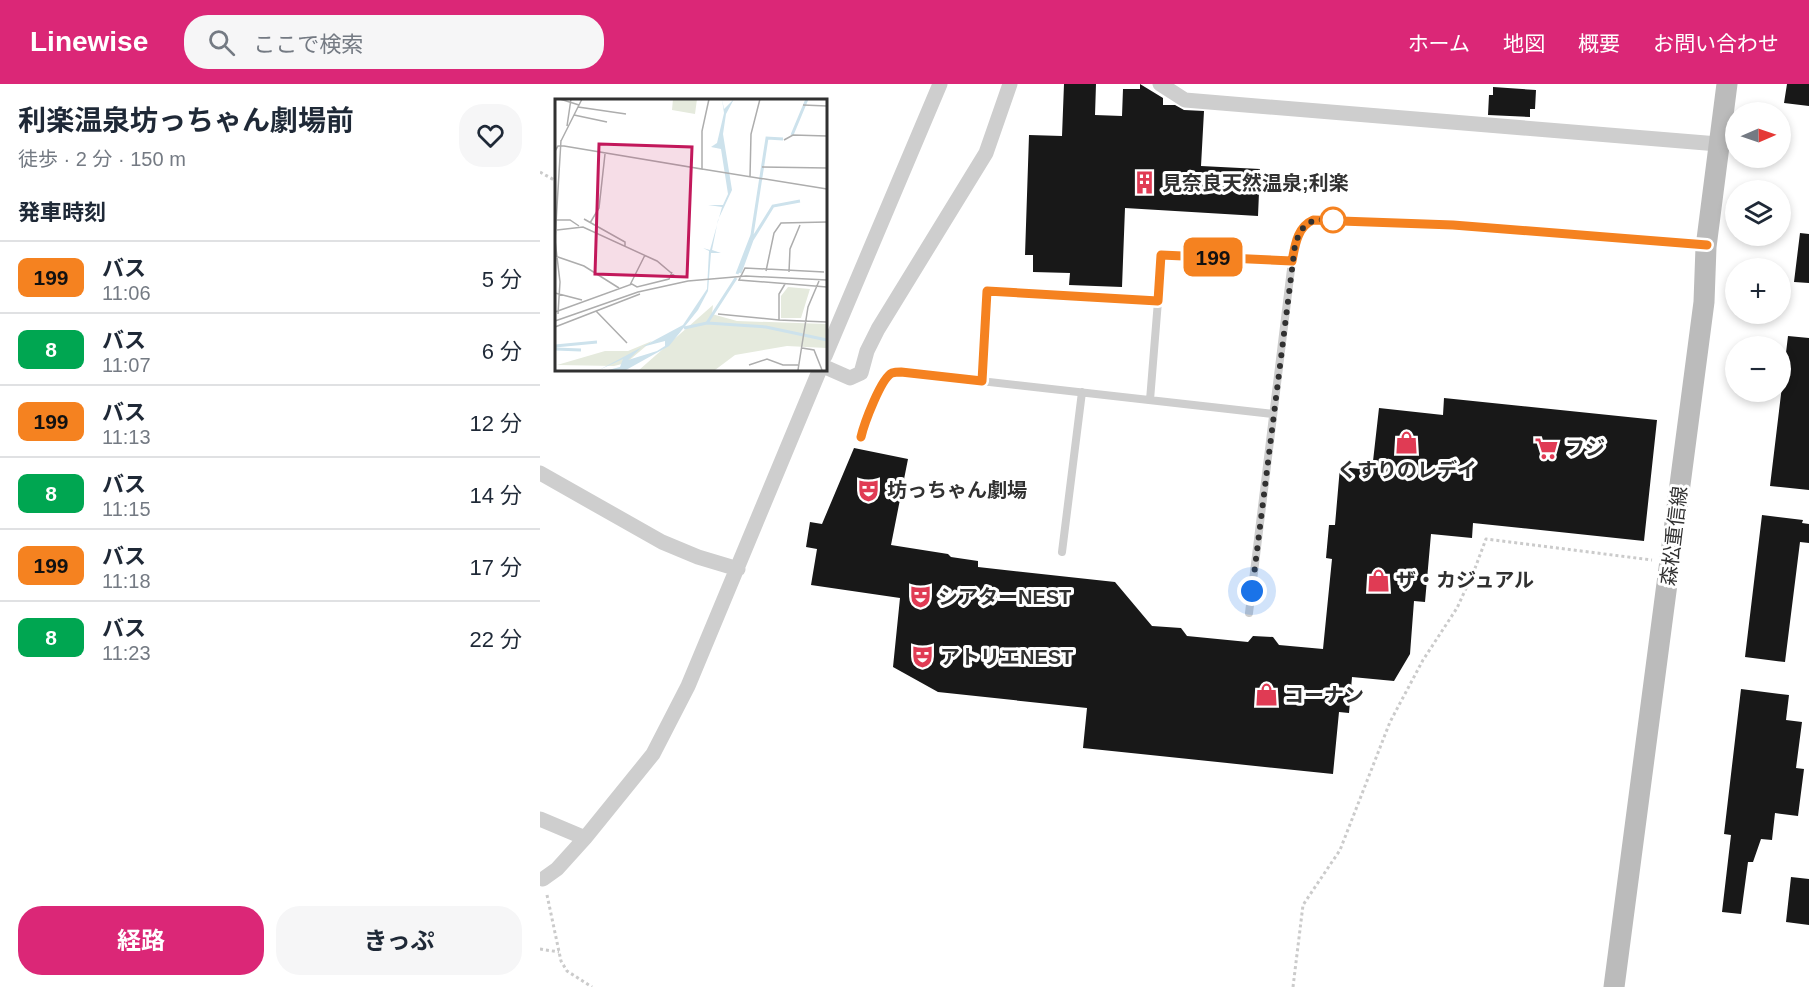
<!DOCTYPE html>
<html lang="ja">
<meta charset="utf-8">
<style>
body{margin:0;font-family:Arial,"Noto Sans JP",sans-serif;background:#f6f6f7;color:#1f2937;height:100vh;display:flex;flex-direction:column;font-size:22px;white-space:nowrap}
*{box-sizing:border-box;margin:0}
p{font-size:20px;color:#747a83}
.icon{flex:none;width:33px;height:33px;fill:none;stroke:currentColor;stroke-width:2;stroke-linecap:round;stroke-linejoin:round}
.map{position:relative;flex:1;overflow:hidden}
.details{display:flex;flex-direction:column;background:#fff;width:540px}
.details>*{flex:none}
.badge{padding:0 12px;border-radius:9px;font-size:21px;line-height:39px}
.needle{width:39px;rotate:88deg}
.buttons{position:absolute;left:1185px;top:18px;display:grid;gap:12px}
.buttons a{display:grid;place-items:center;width:66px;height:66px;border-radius:50%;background:#fff;box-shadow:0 3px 9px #0003;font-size:30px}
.you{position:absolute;width:30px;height:30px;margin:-15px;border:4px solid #fff;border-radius:50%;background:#1a73e8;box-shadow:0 0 0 9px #1a73e833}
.map>.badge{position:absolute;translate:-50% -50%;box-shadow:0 0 0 3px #fff}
h2{padding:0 18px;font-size:22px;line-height:54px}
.round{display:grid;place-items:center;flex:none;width:63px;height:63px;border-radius:24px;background:#f6f6f7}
.headline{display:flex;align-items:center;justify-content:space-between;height:102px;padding:0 18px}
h1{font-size:28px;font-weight:700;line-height:45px}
.button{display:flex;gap:12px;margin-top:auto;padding:12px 18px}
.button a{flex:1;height:69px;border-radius:24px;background:#db2777;color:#fff;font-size:24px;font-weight:700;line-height:69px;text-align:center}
.button a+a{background:#f6f6f7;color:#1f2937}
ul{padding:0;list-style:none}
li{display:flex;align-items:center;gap:18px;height:72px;padding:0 18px;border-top:2px solid #e0e1e3}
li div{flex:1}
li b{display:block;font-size:22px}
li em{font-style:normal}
li .badge{min-width:66px;font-weight:700;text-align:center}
header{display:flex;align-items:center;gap:36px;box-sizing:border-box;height:84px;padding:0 30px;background:#db2777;color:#fff}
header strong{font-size:28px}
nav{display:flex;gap:33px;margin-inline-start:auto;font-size:21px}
.search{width:420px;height:54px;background:#f6f6f7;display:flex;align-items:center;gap:15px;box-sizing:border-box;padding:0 21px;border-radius:24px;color:#747a83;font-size:22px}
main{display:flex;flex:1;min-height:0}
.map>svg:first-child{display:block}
</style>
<header>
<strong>Linewise</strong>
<div class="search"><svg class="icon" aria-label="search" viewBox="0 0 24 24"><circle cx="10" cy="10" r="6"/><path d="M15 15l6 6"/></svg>ここで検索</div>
<nav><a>ホーム</a><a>地図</a><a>概要</a><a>お問い合わせ</a></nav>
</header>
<main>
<section class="details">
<div class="headline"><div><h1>利楽温泉坊っちゃん劇場前</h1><p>徒歩 · 2 分 · 150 m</p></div><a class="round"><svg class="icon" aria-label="heart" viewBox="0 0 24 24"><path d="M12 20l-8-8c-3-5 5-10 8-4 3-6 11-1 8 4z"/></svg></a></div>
<h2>発車時刻</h2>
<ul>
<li><span class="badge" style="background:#f58220;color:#111">199</span><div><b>バス</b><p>11:06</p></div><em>5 分</em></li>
<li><span class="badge" style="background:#00a651;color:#fff">8</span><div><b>バス</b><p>11:07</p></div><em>6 分</em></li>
<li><span class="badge" style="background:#f58220;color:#111">199</span><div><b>バス</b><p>11:13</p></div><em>12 分</em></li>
<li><span class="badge" style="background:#00a651;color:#fff">8</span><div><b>バス</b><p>11:15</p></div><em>14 分</em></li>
<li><span class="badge" style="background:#f58220;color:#111">199</span><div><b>バス</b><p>11:18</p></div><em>17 分</em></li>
<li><span class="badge" style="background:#00a651;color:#fff">8</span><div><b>バス</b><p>11:23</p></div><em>22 分</em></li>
</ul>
<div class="button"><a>経路</a><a>きっぷ</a></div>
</section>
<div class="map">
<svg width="1269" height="903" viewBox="0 0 1269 903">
<rect width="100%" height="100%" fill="#fff"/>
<path fill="#181818" d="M 524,0 L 556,0 L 555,31 L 582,32 L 583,5 L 600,5 L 600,0 L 623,14 L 623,21 L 635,21 L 644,26 L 664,27 L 661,82 L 720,85 L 718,132 L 585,124 L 582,203 L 529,201 L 530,189 L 493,188 L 493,171 L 485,171 L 489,51 L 522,52 Z
M 1247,0 L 1269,0 L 1269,22 L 1244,19 Z
M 953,3 L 996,6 L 995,25 L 990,25 L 990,33 L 948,31 L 949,11 L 953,11 Z
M 1260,149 L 1269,150 L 1269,199 L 1254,198 Z
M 1248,252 L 1269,254 L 1269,406 L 1230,402 Z
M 904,314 L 1117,336 L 1104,457 L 933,439 L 932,454 L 891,450 L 885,518 L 874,517 L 870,570 L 854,597 L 812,593 L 809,629 L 799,628 L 793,690 L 543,664 L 547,624 L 398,608 L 353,583 L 360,514 L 271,501 L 277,465 L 266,463 L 270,438 L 282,440 L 314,364 L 368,375 L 351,461 L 408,470 L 411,473 L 438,477 L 438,483 L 575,498 L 612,542 L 641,544 L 647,552 L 708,558 L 713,552 L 733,553 L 739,561 L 783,565 L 792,475 L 786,474 L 789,441 L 795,441 L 800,383 L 832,386 L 839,324 L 903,331 Z
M 1222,431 L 1263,436 L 1262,439 L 1269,440 L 1269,459 L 1260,458 L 1245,578 L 1205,573 Z
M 1201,605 L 1249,611 L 1246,636 L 1262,638 L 1256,684 L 1264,685 L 1258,732 L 1235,729 L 1232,756 L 1221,755 L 1213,778 L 1208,778 L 1201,830 L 1182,828 L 1191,751 L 1184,750 Z
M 1251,793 L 1269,795 L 1269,841 L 1246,838 Z"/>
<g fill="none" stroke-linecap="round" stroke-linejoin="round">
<path stroke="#cbcbcb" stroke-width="3" stroke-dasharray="3 3" stroke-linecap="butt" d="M 0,88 L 16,97
M 7,811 L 21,877 L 27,887 L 52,903
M 0,865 L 19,868
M 753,903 L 763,821 L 800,766 L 850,638 L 883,576 L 917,524 L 934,487 L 946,455 L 1112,476"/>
<path stroke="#cecece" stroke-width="8" d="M 442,297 L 447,207 L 618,217 L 621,171 L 752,177
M 610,316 L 618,217
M 321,353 C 324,340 341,294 352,289 C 355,288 358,288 361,288 L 733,330
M 522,468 L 542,308
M 709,529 L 752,177 L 759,148 L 768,138 L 786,135 L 913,140 L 1165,161"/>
<path stroke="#cecece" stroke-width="15" d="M 620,0 L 645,16 L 1178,60
M 285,272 L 400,0
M 285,283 L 310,294 L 321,289 L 327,267 L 338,245 L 446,69 L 470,0
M 0,389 L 122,458 L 158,473 L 198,485
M 0,735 L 45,754
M 3,795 L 17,785 L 45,754 L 113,670 L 148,602 L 280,285"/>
<path stroke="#bbb" stroke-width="21" d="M 1074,903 L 1164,218 L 1166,163 L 1187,0"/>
</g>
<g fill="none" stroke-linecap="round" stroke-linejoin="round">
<defs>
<path id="line" d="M 321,353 C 324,340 341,294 352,289 C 355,288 358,288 361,288 L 442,297 L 447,207 L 618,217 L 621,171 L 752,177 C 755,162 757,143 773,136 L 913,141 L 1167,161"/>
</defs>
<use href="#line" stroke="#fff" stroke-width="14"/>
<use href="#line" stroke="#f58220" stroke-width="9"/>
<path stroke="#313131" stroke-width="6" stroke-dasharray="0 10.8" d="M 712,507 L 755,161 C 762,139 770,134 793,136"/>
</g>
<defs>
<symbol id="building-bare" viewBox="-9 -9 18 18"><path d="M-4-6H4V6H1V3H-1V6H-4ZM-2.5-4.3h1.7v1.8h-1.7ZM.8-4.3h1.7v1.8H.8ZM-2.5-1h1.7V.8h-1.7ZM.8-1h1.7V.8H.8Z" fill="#e03b54" stroke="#fff" stroke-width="2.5" paint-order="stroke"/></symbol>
<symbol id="shop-bare" viewBox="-9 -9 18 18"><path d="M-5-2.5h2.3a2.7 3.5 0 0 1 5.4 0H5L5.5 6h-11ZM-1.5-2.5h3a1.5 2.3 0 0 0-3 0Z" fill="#e03b54" stroke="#fff" stroke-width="2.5" paint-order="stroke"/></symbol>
<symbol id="supermarket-bare" viewBox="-9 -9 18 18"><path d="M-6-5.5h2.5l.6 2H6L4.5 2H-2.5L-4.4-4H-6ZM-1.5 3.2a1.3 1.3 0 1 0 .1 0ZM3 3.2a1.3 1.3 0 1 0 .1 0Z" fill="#e03b54" stroke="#fff" stroke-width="2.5" paint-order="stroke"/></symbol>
<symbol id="theatre-bare" viewBox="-9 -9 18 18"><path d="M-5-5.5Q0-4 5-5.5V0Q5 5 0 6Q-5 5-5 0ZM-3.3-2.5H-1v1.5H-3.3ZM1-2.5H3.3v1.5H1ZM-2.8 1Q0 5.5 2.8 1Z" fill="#e03b54" stroke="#fff" stroke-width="2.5" paint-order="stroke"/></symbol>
</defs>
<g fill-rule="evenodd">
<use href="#building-bare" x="588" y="82" width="33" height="33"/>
<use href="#shop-bare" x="850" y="342" width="33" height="33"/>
<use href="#supermarket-bare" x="990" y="348" width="33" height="33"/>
<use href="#theatre-bare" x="312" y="390" width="33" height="33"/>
<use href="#shop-bare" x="822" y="480" width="33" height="33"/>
<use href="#theatre-bare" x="364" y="496" width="33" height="33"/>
<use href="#theatre-bare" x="366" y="556" width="33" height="33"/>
<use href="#shop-bare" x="710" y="594" width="33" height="33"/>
</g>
<circle fill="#fff" stroke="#f58220" stroke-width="3" cx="793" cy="136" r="12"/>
<g text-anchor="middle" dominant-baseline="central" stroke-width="6" stroke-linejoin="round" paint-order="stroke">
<g font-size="20" font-weight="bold" fill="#313131" stroke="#fff" text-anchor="start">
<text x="622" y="99">見奈良天然温泉;利楽</text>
<text x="1025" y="364">フジ</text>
<text x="867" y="386" text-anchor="middle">くすりのレデイ</text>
<text x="347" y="406">坊っちゃん劇場</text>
<text x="856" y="496">ザ・カジュアル</text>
<text x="398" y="513">シアターNEST</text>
<text x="400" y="573">アトリエNEST</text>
<text x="744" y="611">コーナン</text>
</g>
<g font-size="20" fill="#313131" stroke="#fff">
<text transform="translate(1134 452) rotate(-83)">森松重信線</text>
</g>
</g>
<g transform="translate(15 15)">
<rect width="272" height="272" fill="#fff"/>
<path d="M 118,0 L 142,0 L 140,15 L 117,11 ZM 233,188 L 255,190 L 246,219 L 226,219 L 226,197 ZM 158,206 L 157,215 L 182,222 L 271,225 L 271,249 L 232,247 L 180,256 L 160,271 L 84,271 ZM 97,242 L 71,264 L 59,267 L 2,266 L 50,252 L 73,252 Z" fill="#e5eadd"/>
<path d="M 167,0 L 169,10 L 179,0 L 171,15 L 168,35 L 177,91 L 163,121 L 157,151 L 166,154 L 156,154 L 153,192 L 143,211 L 114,247 L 71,271 L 53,271 L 65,268 L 68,260 L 44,271 L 128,226 L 152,190 L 154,152 L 148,149 L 155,151 L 167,108 L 153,106 L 168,106 L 173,95 L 166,50 L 156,48 L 162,44 L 169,14 ZM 110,242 L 110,247 L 102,252 L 73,261 L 87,248 Z" fill="#cde2ec" fill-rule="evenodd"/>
<path fill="none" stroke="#cde2ec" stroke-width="3" d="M 237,36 L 252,0M 185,174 L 197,141 L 218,107 L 245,102M 182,175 L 197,136 L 212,39 L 228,40M 152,224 L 181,179M 129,229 L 152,224 L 211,228 L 272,241M 0,247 L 42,243M 0,250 L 26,251"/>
<path fill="none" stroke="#adadad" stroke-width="1.5" d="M 5,0 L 24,6M 248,6 L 272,7M 23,8 L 71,15M 19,16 L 52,23M 12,27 L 16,0M 229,41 L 238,36 L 272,37M 6,42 L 27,0M 0,52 L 3,47 L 9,47 L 147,70 L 147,32 L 154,0M 207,68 L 272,69M 147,70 L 272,90M 195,78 L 196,35 L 205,0M 29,120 L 70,143 L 70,147M 0,121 L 15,121 L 24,127M 35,124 L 44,109 L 50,55M 2,131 L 28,128 L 102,162 L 121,178M 0,157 L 29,167 L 64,189M 211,172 L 219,134 L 226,124 L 272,123M 234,173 L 235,150 L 245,126M 269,173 L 190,169 L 184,181 L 272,188M 230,185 L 224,195 L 224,221 L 272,223M 75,186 L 90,156M 0,194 L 27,201M 41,212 L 72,244M 0,213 L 77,185 L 82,188 L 114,180 L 117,173M 3,215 L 5,183 L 0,141 L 6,41M 163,215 L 224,221M 0,222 L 83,193 L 133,182 L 191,177 L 272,181M 0,228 L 85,195M 247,249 L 259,251 L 267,271M 194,266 L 212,260 L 228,266 L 243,266M 243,271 L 253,208 L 264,182"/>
<path fill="#c2185b" fill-opacity="0.15" stroke="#c2185b" stroke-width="3" d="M 44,45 L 137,48 L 132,178 L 40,175 Z"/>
<rect width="272" height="272" fill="none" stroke="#313131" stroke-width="3"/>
</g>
</svg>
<div class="buttons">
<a><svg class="needle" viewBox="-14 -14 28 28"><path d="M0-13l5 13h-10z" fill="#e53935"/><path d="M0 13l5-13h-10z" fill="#747a83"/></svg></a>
<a><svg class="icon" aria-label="layers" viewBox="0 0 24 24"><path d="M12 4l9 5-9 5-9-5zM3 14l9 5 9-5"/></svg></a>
<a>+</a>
<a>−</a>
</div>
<div class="you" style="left:712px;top:507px"></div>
<b class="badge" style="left:673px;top:173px;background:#f58220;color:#111">199</b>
</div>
</main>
